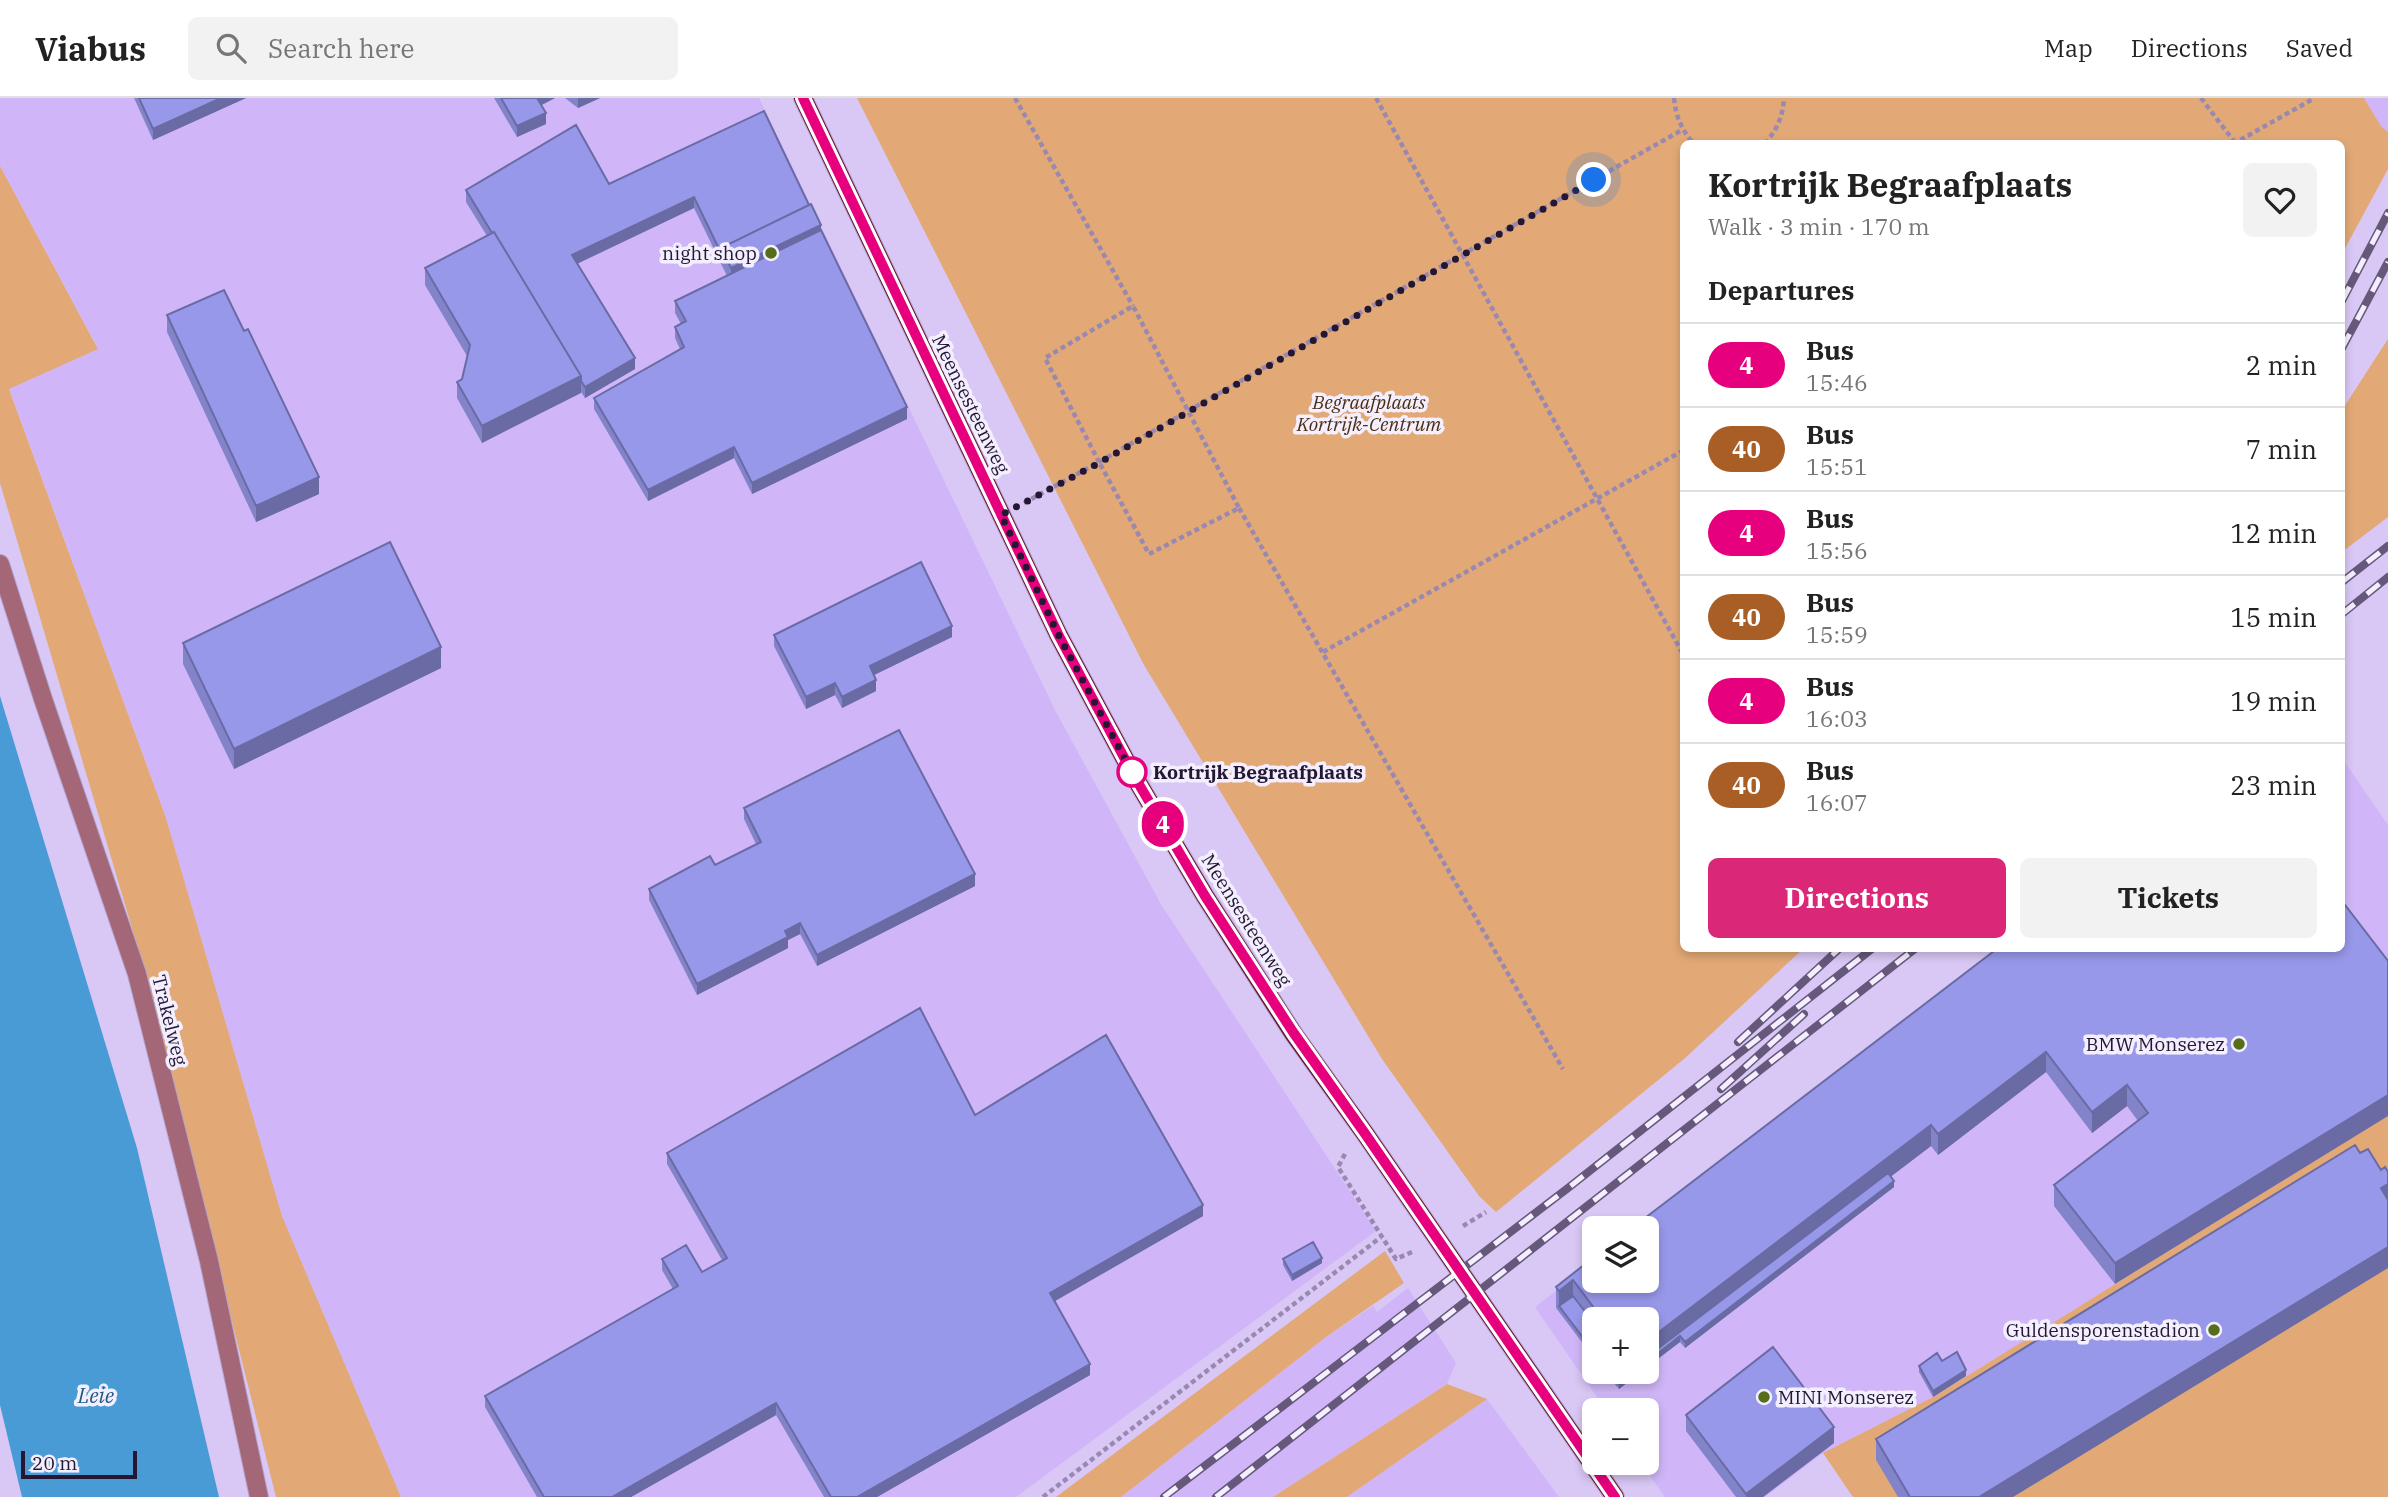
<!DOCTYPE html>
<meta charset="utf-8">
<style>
body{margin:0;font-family:"IBM Plex Serif",serif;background:#f2f2f2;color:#222;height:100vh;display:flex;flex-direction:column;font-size:26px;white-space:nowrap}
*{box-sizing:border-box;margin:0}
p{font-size:23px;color:#767676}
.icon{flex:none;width:38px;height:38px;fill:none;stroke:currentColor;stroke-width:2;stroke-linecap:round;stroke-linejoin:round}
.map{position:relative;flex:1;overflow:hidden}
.sheet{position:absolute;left:1680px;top:42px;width:665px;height:812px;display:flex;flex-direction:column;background:#fff;border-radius:10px;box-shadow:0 4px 10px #0003}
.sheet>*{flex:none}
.badge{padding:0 14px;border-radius:23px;font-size:24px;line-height:46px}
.controls{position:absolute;left:1582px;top:1118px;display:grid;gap:14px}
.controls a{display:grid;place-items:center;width:77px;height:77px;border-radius:10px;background:#fff;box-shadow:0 4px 10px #0003;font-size:35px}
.scale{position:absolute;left:21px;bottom:18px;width:116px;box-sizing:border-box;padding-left:7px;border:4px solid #231733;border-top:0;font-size:19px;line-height:24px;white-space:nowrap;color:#231733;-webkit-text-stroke:5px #f4effe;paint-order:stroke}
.you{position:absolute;width:35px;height:35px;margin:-18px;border:5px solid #fff;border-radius:50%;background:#1a73e8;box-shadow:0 0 0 10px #1a73e833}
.map>.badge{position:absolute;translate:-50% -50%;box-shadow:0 0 0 4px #fff}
h2{padding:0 28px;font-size:26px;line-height:63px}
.round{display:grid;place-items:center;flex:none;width:74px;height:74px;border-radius:10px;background:#f2f2f2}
.headline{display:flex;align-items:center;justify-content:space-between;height:119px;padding:0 28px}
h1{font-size:33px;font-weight:700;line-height:52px}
.action{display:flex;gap:14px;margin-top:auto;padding:14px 28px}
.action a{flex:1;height:80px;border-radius:10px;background:#db2777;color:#fff;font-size:28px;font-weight:700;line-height:80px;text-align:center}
.action a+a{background:#f2f2f2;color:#222}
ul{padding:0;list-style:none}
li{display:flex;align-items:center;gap:21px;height:84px;padding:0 28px;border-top:2px solid #e0e0e0}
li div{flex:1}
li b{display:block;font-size:26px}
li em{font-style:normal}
li .badge{min-width:77px;font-weight:700;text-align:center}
header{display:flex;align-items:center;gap:42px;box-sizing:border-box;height:98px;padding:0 35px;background:#fff;border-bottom:2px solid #e0e0e0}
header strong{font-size:33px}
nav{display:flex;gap:38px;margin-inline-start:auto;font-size:24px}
.search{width:490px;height:63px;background:#f2f2f2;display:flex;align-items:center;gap:18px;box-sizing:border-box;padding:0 24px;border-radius:10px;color:#767676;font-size:26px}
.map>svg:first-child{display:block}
</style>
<header>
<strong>Viabus</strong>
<div class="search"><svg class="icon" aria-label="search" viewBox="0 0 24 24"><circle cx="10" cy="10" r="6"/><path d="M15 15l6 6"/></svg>Search here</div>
<nav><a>Map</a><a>Directions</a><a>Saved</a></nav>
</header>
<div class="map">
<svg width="2388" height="1399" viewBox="0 0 2388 1399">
<rect width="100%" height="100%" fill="#d9c7f5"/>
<path fill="#d0b6f8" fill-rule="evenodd" d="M 0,0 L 759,0 L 1056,614 L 1162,808 L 1376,1133 L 1016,1399 L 401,1399 L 282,1118 L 166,720 L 9,290 L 98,250 L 0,68 Z
M 2364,0 L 2388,0 L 2388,34 L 2381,28 Z
M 2342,660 L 2388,727 L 2388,1017 L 1933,1299 L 1823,1355 L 1765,1399 L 1665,1399 L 1641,1365 L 1647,1365 L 1647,1312 L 1606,1312 L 1535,1209 L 1594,1164 L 1594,1183 L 1647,1183 L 1647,1130 L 2342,850 ZM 1594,1222 L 1647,1222 L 1647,1274 L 1594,1274 Z
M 1408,1190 L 1456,1265 L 1447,1286 L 1273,1399 L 1121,1399 L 1326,1239 L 1373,1208 L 1377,1214 Z
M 1487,1301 L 1559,1399 L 1347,1399 Z"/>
<path fill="#e2a976" d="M 857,0 L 2364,0 L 2381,28 L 2388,34 L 2388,71 L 2342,156 L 2342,46 L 1684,46 L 1684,850 L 1803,851 L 1684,961 L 1496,1114 L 1479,1098 L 1382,961 L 1144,567 Z
M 0,68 L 98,251 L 9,291 L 166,720 L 282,1118 L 401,1399 L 276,1399 L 140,857 L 0,385 Z
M 2388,241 L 2388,419 L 2342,454 L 2342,312 Z
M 2388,1017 L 2388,1399 L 1853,1399 L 1823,1355 L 1933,1299 Z
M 1385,1153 L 1404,1185 L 1326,1239 L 1121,1399 L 1056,1399 Z
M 1447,1286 L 1487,1301 L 1347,1399 L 1273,1399 Z"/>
<path fill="#489bd5" d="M 0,598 L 137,1050 L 219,1399 L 22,1399 L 0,1307 Z"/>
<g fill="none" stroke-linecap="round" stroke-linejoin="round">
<defs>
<path id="minor" d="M 0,466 L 43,601 L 137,876 L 209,1163 L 259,1399"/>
<path id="major" d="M 803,0 L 1059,538 L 1134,678 L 1205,798 L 1293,935 L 1366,1037 L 1615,1399"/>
</defs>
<use href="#minor" stroke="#b5a4ce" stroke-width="20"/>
<use href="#major" stroke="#b5a4ce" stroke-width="20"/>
<path stroke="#9989b0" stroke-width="4.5" stroke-dasharray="5 3.5" stroke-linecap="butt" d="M 1015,0 L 1133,208
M 1376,0 L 1684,558
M 1674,0 C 1676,19 1681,31 1694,46
M 2201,0 L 2236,46
M 1765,46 C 1777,31 1783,19 1784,0
M 2233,46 L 2313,1
M 1024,405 L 1099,364 L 1045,260 L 1133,208 L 1239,410 L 1149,456 L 1099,364 C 1293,253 1487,142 1682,32
M 1239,410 L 1563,971
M 1323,554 L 1684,352
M 1345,1056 L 1338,1069 L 1396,1161 L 1412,1154
M 1463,1128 L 1486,1114
M 1043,1399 L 1381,1139"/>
<use href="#minor" stroke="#a46778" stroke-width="18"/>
<use href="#major" stroke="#661033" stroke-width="18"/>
<defs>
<path id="rail" d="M 2342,203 L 2388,115
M 2342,250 L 2388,164
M 2342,484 L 2388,448
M 2342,516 L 2388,479
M 1738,944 L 1840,850
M 1721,991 L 1804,916
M 1164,1399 L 1568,1090 L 1873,850
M 1216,1399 L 1916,850"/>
</defs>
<use href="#rail" stroke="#66587b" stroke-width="8"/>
<use href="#rail" stroke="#f4effe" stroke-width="5" stroke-dasharray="16" stroke-linecap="butt"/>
</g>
<path fill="#8383c9" d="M 134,0 L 246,0 L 153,42 Z
M 494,0 L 555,0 L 541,7 L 546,26 L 517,39 Z
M 565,0 L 600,0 L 578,10 Z
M 764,13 L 821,132 L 907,321 L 752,396 L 734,360 L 648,403 L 594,311 L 594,300 L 680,251 L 675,240 L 675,229 L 681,226 L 675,215 L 675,203 L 727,178 L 694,110 L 577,166 L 635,271 L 585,300 L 581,294 L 482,345 L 457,300 L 457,284 L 462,281 L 467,258 L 425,187 L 425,170 L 487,138 L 466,104 L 466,92 L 609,86 Z
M 167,217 L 319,396 L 256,424 L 167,234 Z
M 774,537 L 952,539 L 874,577 L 876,593 L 842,610 L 835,597 L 806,611 L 774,548 Z
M 183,545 L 441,570 L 234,671 L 183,566 Z
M 744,710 L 975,788 L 817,868 L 800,836 L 788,842 L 788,850 L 697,897 L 649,802 L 649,791 L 715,767 L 756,746 L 744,721 Z
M 1998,850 L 2342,850 L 2115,1186 L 2054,1108 L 2054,1087 L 2138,1023 L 2127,1008 L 2092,1035 L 2046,974 L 1938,1057 L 1931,1048 L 1890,1079 L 1894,1089 L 1685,1250 L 1680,1244 L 1647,1269 L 1647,1222 L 1594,1222 L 1594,1260 L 1556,1210 L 1556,1189 Z
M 975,1017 L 1203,1118 L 1054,1203 L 1090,1277 L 877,1399 L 824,1399 L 776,1317 L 631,1399 L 537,1399 L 485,1309 L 485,1298 L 673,1191 L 662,1172 L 662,1161 L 702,1174 L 722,1162 L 667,1066 L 667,1055 Z
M 1283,1161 L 1322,1165 L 1292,1183 L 1283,1167 Z
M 1919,1268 L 1966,1278 L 1933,1299 L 1919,1274 Z
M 1605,1274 L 1641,1274 L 1619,1291 Z
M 1686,1317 L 1834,1345 L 1763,1399 L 1736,1399 L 1686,1333 Z
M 1876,1341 L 2013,1399 L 1898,1399 L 1876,1362 Z"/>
<path fill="#6a6aa4" d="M 221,0 L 246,0 L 153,42 L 153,31 Z
M 536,0 L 555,0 L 536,10 Z
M 578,0 L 600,0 L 578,10 Z
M 546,15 L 546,26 L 517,39 L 517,28 Z
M 694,99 L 694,110 L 572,168 L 572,157 Z
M 821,127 L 821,143 L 731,186 L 731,170 Z
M 635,260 L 635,271 L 585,300 L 585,289 Z
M 581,278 L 581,295 L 482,345 L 482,328 Z
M 907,309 L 907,321 L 752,396 L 752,385 Z
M 734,349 L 734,360 L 648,403 L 648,392 Z
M 319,379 L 319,396 L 256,424 L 256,408 Z
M 952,528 L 952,539 L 870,579 L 870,568 Z
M 441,549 L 441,570 L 234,671 L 234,651 Z
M 876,582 L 876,593 L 842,610 L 842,599 Z
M 835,585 L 835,597 L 806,611 L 806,599 Z
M 975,776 L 975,788 L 817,868 L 817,857 Z
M 800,825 L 800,836 L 788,842 L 788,850 L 697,897 L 697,886 L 785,833 Z
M 2046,954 L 2046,974 L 1938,1057 L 1938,1036 Z
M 2127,987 L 2127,1008 L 2092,1035 L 2092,1014 Z
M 2388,997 L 2388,1018 L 2115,1186 L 2115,1165 Z
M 1931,1027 L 1931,1048 L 1680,1239 L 1680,1244 L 1647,1269 L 1647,1243 Z
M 1894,1083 L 1894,1089 L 1685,1250 L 1685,1244 Z
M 2388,1086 L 2388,1107 L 2381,1090 Z
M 1203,1107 L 1203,1118 L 1050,1206 L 1050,1195 Z
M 2388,1149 L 2388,1170 L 2013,1399 L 1979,1399 Z
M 1322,1160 L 1322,1165 L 1292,1183 L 1292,1177 Z
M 1573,1182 L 1573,1203 L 1559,1208 L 1559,1193 Z
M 1090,1266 L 1090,1277 L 877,1399 L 857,1399 Z
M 1966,1272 L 1966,1278 L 1933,1299 L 1933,1293 Z
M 1630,1274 L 1641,1274 L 1619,1291 L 1619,1285 Z
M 776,1305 L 776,1317 L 631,1399 L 612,1399 Z
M 1834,1329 L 1834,1345 L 1763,1399 L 1746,1399 L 1746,1396 Z"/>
<path fill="#9898ea" stroke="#6a6aa4" stroke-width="2" d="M 139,0 L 221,0 L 153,31 Z
M 501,0 L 537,0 L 546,15 L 517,28 Z
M 764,13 L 809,107 L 721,150 L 721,155 L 694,99 L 572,157 L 635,260 L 585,289 L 581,283 L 581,278 L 494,134 L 492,135 L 466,92 L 576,27 L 609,86 Z
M 811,106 L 821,127 L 731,170 L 721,150 Z
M 821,132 L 907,309 L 752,385 L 734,349 L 648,392 L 594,300 L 684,249 L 675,229 L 686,223 L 675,203 Z
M 494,134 L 581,278 L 482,328 L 457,284 L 462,281 L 470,247 L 425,170 Z
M 224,192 L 244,233 L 248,231 L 319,379 L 256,408 L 167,217 Z
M 390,444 L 441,549 L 234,651 L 183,545 Z
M 921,464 L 952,528 L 870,568 L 876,582 L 842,599 L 835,585 L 806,599 L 774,537 Z
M 899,632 L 975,776 L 817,857 L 800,825 L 785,833 L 788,839 L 697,886 L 649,791 L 710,758 L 715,767 L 761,744 L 744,710 Z
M 2342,803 L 2388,863 L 2388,997 L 2115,1165 L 2054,1087 L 2148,1015 L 2127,987 L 2092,1014 L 2046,954 L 1938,1036 L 1931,1027 L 1647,1243 L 1647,1222 L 1603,1222 L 1573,1182 L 1559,1193 L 1556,1189 L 1594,1159 L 1594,1183 L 1647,1183 L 1647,1130 L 1632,1130 L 1998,850 L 2342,850 Z
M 920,910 L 975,1017 L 1106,937 L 1203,1107 L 1050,1195 L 1090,1266 L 857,1399 L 831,1399 L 776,1305 L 612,1399 L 544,1399 L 485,1298 L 678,1188 L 662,1161 L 686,1147 L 702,1174 L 727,1160 L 667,1055 Z
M 2355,1047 L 2360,1055 L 2368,1051 L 2381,1072 L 2385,1069 L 2388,1074 L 2388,1086 L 2381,1090 L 2388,1102 L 2388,1149 L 1979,1399 L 1910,1399 L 1876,1341 Z
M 1888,1075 L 1894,1083 L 1685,1244 L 1680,1238 L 1647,1264 L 1647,1259 Z
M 1313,1144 L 1322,1160 L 1292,1177 L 1283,1161 Z
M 1573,1198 L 1594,1225 L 1594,1254 L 1559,1208 Z
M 1773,1249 L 1834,1329 L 1746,1396 L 1686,1317 Z
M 1957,1254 L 1966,1272 L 1933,1293 L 1919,1268 L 1937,1255 L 1942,1263 Z
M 1610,1274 L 1633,1274 L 1619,1285 Z"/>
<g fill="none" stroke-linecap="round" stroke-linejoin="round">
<defs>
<path id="line" d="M 803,0 L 1059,538 L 1134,678 L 1205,798 L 1293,934 L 1366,1037 L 1615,1399"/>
</defs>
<use href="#line" stroke="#fff" stroke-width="16"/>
<use href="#line" stroke="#e6007e" stroke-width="10"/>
<path stroke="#231733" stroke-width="7" stroke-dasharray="0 12.6" d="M 1132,674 L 1134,678 L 1059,538 L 1001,417 L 1099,365 L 1594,82"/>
</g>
<g fill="#586d1b" stroke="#f4effe" stroke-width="2.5">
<circle cx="771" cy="155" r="7"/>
<circle cx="2239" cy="946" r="7"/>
<circle cx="2214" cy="1232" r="7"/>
<circle cx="1764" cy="1299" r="7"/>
</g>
<circle fill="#fff" stroke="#e6007e" stroke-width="3.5" cx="1132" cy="674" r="14"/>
<g text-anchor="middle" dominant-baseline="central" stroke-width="7" stroke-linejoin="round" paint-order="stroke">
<g font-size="19" fill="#231733" stroke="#f4effe" text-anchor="end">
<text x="757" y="155">night shop</text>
<text x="2225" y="946">BMW Monserez</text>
<text x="2200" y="1232">Guldensporenstadion</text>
<text x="1778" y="1299" text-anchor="start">MINI Monserez</text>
</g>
<g font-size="19" font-style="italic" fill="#4b2e11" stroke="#f4effe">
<text x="1369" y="304">Begraafplaats<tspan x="1369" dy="22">Kortrijk-Centrum</tspan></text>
</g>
<g font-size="19" fill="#231733" stroke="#f4effe">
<text transform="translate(971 306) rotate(64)">Meensesteenweg</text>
<text transform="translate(1247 822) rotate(58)">Meensesteenweg</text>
<text transform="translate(170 922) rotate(76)">Trakelweg</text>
</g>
<g font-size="19" font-weight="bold" fill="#231733" stroke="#f4effe" text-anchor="start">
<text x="1153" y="674">Kortrijk Begraafplaats</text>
</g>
<g font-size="21" font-style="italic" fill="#1f5a82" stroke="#f4effe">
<text x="96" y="1297">Leie</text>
</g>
</g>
</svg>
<div class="controls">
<a><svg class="icon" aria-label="layers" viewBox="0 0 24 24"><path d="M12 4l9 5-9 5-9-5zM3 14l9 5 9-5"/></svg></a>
<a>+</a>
<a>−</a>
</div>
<div class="scale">20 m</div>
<div class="you" style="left:1594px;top:82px"></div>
<b class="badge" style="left:1163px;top:726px;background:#e6007e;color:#fff">4</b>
<section class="sheet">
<div class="headline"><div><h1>Kortrijk Begraafplaats</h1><p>Walk · 3 min · 170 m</p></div><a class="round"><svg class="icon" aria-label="heart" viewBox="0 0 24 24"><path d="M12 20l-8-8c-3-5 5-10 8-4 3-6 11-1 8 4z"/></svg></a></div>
<h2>Departures</h2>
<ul>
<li><span class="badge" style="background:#e6007e;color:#fff">4</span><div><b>Bus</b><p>15:46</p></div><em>2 min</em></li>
<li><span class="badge" style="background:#a85e24;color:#fff">40</span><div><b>Bus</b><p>15:51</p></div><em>7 min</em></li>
<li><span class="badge" style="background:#e6007e;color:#fff">4</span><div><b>Bus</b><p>15:56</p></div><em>12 min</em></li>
<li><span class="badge" style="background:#a85e24;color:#fff">40</span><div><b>Bus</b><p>15:59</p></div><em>15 min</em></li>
<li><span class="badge" style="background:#e6007e;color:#fff">4</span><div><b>Bus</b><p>16:03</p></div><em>19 min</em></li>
<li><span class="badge" style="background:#a85e24;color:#fff">40</span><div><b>Bus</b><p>16:07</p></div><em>23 min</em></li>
</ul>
<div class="action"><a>Directions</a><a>Tickets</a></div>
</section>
</div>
